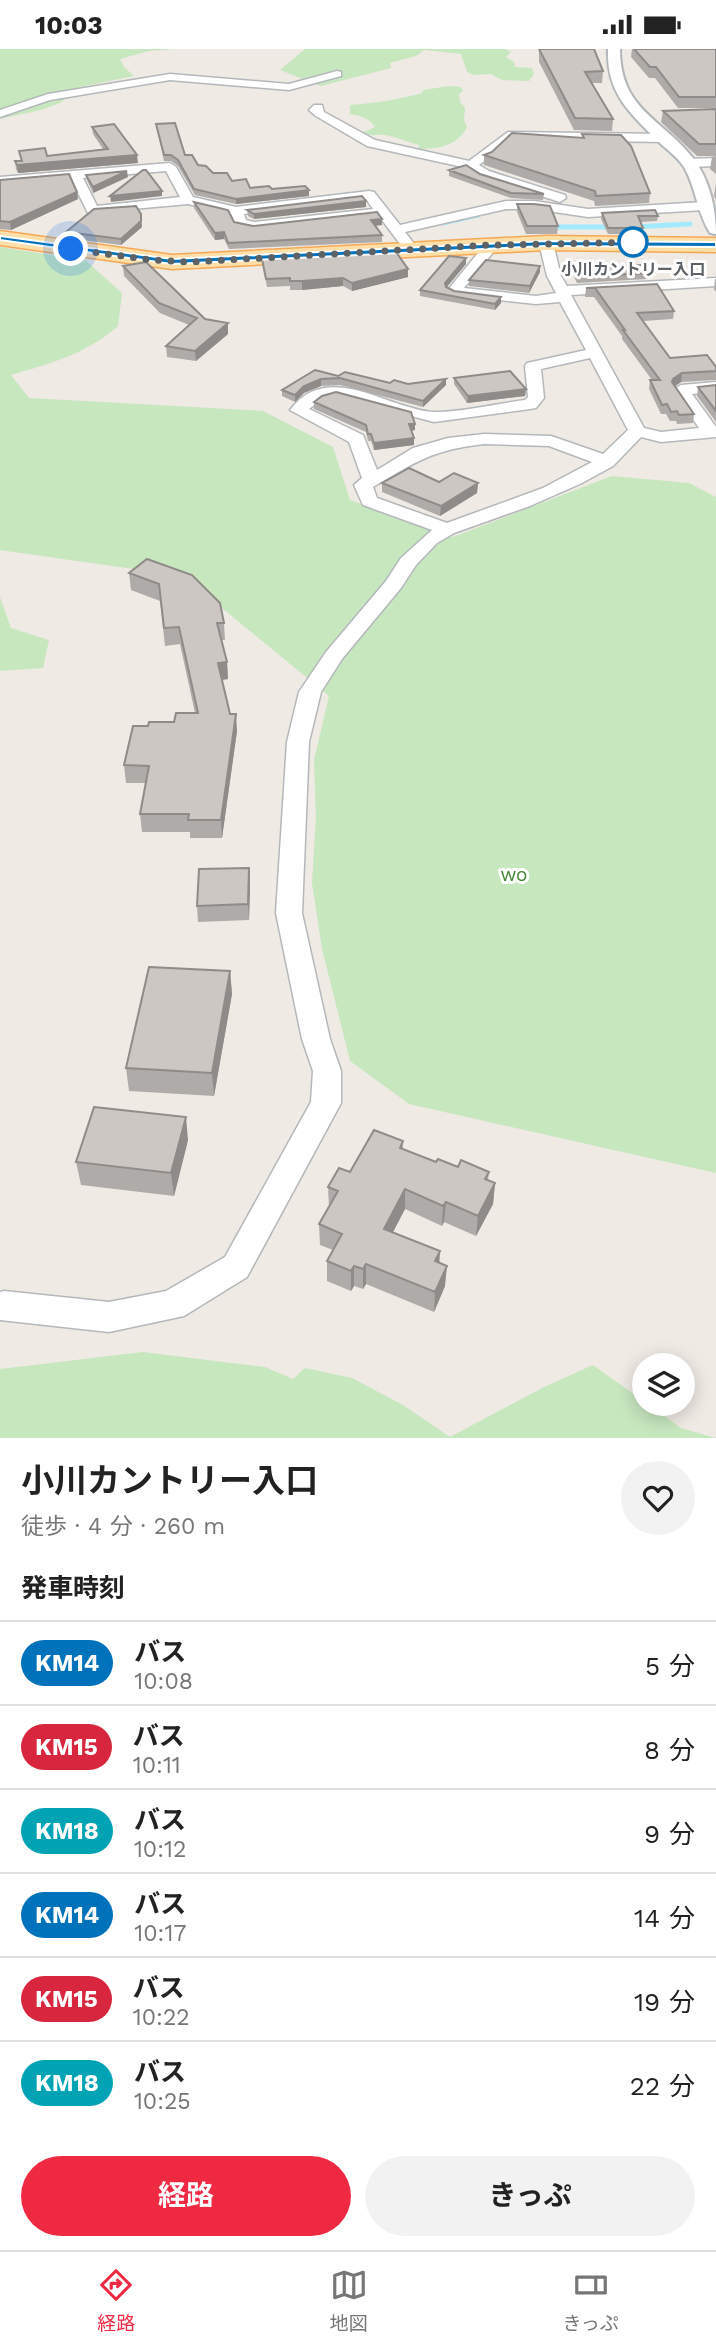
<!DOCTYPE html>
<html lang="ja">
<meta charset="utf-8">
<style>
body{margin:0;font-family:"Work Sans","Noto Sans JP",sans-serif;background:#f2f2f2;color:#222;height:100vh;display:flex;flex-direction:column;font-size:26px;white-space:nowrap}
*{box-sizing:border-box;margin:0}
p{font-size:23px;color:#767676}
.icon{flex:none;width:38px;height:38px;fill:none;stroke:currentColor;stroke-width:2;stroke-linecap:round;stroke-linejoin:round}
.map{position:relative;height:1389px;overflow:hidden}
.panel{display:flex;flex-direction:column;background:#fff;flex:1}
.panel>*{flex:none}
.badge{padding:0 14px;border-radius:23px;font-size:24px;line-height:46px}
.controls{position:absolute;left:632px;top:1304px;display:grid;gap:14px}
.controls a{display:grid;place-items:center;width:63px;height:63px;border-radius:50%;background:#fff;box-shadow:0 4px 18px #0003;font-size:35px}
.you{position:absolute;width:35px;height:35px;margin:-18px;border:5px solid #fff;border-radius:50%;background:#1a73e8;box-shadow:0 0 0 10px #1a73e833}
.map>.badge{position:absolute;translate:-50% -50%;box-shadow:0 0 0 4px #fff}
h2{padding:0 21px;font-size:26px;line-height:63px}
.round{display:grid;place-items:center;flex:none;width:74px;height:74px;border-radius:37px;background:#f2f2f2}
.summary{display:flex;align-items:center;justify-content:space-between;height:119px;padding:0 21px}
h1{font-size:33px;font-weight:700;line-height:52px}
.button{display:flex;gap:14px;margin-top:auto;padding:14px 21px}
.button a{flex:1;height:80px;border-radius:42px;background:#f02942;color:#fff;font-size:28px;font-weight:700;line-height:80px;text-align:center}
.button a+a{background:#f2f2f2;color:#222}
ul{padding:0;list-style:none}
li{display:flex;align-items:center;gap:21px;height:84px;padding:0 21px;border-top:2px solid #e0e0e0}
li div{flex:1}
li b{display:block;font-size:26px}
li em{font-style:normal}
li .badge{min-width:77px;font-weight:700;text-align:center}
.status{display:flex;justify-content:space-between;align-items:center;height:49px;padding:0 35px;background:#fff;direction:ltr}
.status svg{height:19px;fill:currentColor}
.tab-bar{display:flex;justify-content:space-around;align-items:center;height:98px;border-top:2px solid #e0e0e0;background:#fff;font-size:19px;color:#767676}
.tab-bar a{display:grid;justify-items:center;gap:4px}
.tab-bar .on{color:#f02942}
.map>svg:first-child{display:block}
</style>
<div class="status"><b>10:03</b><svg viewBox="0 0 49 12"><path d="M0 12V9h3v3zM5 12V6h3v6zM10 12V3h3v9zM15 12V0h3v12zM26 1h20v11H26zM47 4h2v5h-2z"/></svg></div>
<div class="map">
<svg width="716" height="1389" viewBox="0 0 716 1389">
<rect width="100%" height="100%" fill="#efeae4"/>
<path fill="#c7e7bf" d="M 0,0 L 175,0 L 149,2 L 120,10 L 124,18 L 134,27 L 80,38 L 60,54 L 41,61 L 0,70 Z
M 305,0 L 505,0 L 511,3 L 506,8 L 514,13 L 515,18 L 532,19 L 534,25 L 529,32 L 502,31 L 491,25 L 474,26 L 467,23 L 461,5 L 424,1 L 416,7 L 390,14 L 391,19 L 321,37 L 280,21 Z
M 449,37 L 461,38 L 463,42 L 459,45 L 460,53 L 465,59 L 464,71 L 467,78 C 457,97 439,100 418,100 L 419,96 C 407,93 397,88 385,86 C 376,85 370,88 362,84 L 375,78 C 370,69 360,67 350,65 L 350,56 C 375,54 397,51 422,44 L 423,41 Z
M 0,198 L 85,211 L 122,244 L 118,277 C 86,305 52,314 11,326 L 29,349 L 263,362 L 333,398 L 350,451 L 453,488 L 612,427 L 689,434 L 716,448 L 716,1124 L 409,1055 L 350,1012 L 322,900 L 312,834 L 316,768 L 314,711 L 329,647 L 183,527 L 0,501 Z
M 0,548 L 11,579 L 49,591 L 43,619 L 0,622 Z
M 143,1303 L 265,1318 L 293,1330 L 305,1319 L 352,1329 L 403,1356 L 450,1388 L 544,1338 L 593,1316 L 681,1379 L 716,1389 L 0,1389 L 0,1320 Z"/>
<g fill="none" stroke-linecap="round" stroke-linejoin="round">
<path stroke="#a4eaff" stroke-width="5" d="M 554,171 L 556,178 L 613,178
M 443,174 L 478,166
M 633,178 L 690,175"/>
<defs>
<path id="minor" d="M 337,22 L 341,23 L 341,27 L 289,41 L 170,31 L 50,51 L 0,68 L 0,61 L 48,45 L 170,25 L 289,35 Z
M 314,56 L 322,56 L 324,63 L 375,91 L 469,112 L 508,83 L 666,85 L 672,89 L 666,93 L 511,91 L 479,116 L 489,122 L 565,146 L 566,149 L 560,153 L 481,128 L 467,119 L 367,97 L 316,67 L 309,61 Z
M 716,109 L 716,117 L 689,118 L 683,114 L 689,110 Z
M 170,114 L 176,118 L 193,148 L 236,158 L 369,142 L 374,143 L 400,176 L 506,152 L 534,152 L 588,160 L 704,153 L 711,157 L 704,161 L 588,168 L 534,160 L 506,160 L 405,183 L 418,200 L 411,204 L 406,203 L 379,167 L 254,181 L 235,177 L 230,165 L 188,155 L 88,164 L 71,130 L 0,136 L 0,128 ZM 166,122 L 180,148 L 97,157 L 83,129 ZM 366,150 L 373,160 L 254,173 L 246,171 L 244,165 Z
M 546,190 L 553,194 L 561,227 L 567,237 L 716,229 L 716,237 L 571,246 L 644,379 L 661,383 L 699,379 L 673,341 L 681,336 L 716,333 L 716,343 L 692,345 L 716,378 L 716,388 L 661,393 L 641,388 L 613,417 L 582,434 L 530,457 L 454,484 L 437,494 L 416,516 L 401,539 L 342,610 L 321,643 L 309,693 L 302,864 L 330,990 L 341,1022 L 341,1054 L 247,1228 L 184,1267 L 109,1283 L 0,1271 L 0,1243 L 4,1242 L 109,1253 L 166,1242 L 225,1208 L 311,1053 L 313,1022 L 302,990 L 276,864 L 287,693 L 299,643 L 326,603 L 386,532 L 401,509 L 432,481 L 363,456 L 354,436 L 362,429 L 349,393 L 290,361 C 328,310 387,360 434,363 C 457,364 500,354 525,351 L 528,348 L 525,317 L 527,314 L 586,301 L 560,253 L 536,255 L 454,246 L 447,242 L 487,193 L 492,192 L 499,196 L 464,239 L 536,247 L 556,244 L 547,227 L 539,194 ZM 590,309 L 628,381 L 603,405 L 551,387 L 484,385 L 448,389 L 413,399 L 377,421 L 363,386 L 309,360 L 321,351 L 336,347 L 434,373 L 530,360 L 536,359 L 544,349 L 541,320 ZM 484,395 L 549,397 L 592,413 L 543,439 L 447,474 L 377,449 L 373,438 C 417,412 432,401 484,395 Z"/>
<path id="tertiary" d="M 608,0 L 620,0 C 620,63 665,70 696,113 C 710,134 716,160 716,185 L 710,184 C 697,164 696,138 684,118 C 678,109 669,102 661,95 C 631,65 606,45 608,0 Z"/>
<path id="primary" d="M 0,182 L 172,206 L 546,187 L 716,189 L 716,203 L 546,201 L 172,220 L 0,196 Z"/>
</defs>
<use href="#minor" stroke="#b4b8bb" stroke-width="3"/>
<use href="#tertiary" stroke="#b4b8bb" stroke-width="4"/>
<use href="#primary" stroke="#f7a855" stroke-width="3"/>
<use href="#minor" fill="#fff" fill-rule="evenodd"/>
<use href="#tertiary" fill="#fff" fill-rule="evenodd"/>
<use href="#primary" fill="#ffdfa9" fill-rule="evenodd"/>
</g>
<path fill="#afaba8" d="M 539,0 L 603,22 L 602,34 L 592,34 L 613,70 L 612,82 L 574,81 L 539,13 Z
M 632,0 L 716,0 L 716,59 L 678,59 L 655,29 L 649,29 L 631,8 Z
M 716,60 L 716,107 L 697,107 L 661,73 L 663,62 Z
M 156,75 L 185,106 L 198,116 L 213,124 L 250,139 L 272,140 L 309,147 L 236,155 L 195,146 L 178,117 L 171,112 L 164,112 Z
M 92,78 L 138,114 L 18,124 L 16,120 L 15,112 L 21,112 L 19,102 L 47,107 L 103,100 L 93,85 Z
M 582,85 L 650,144 L 649,154 L 595,157 L 594,152 L 484,116 L 484,106 L 582,88 Z
M 716,107 L 716,125 L 710,120 L 712,108 Z
M 449,121 L 480,125 L 544,145 L 543,151 L 511,149 L 449,127 Z
M 86,126 L 128,128 L 93,144 L 87,131 Z
M 0,131 L 77,143 L 78,150 L 11,181 L 0,180 Z
M 716,134 L 716,151 L 714,147 Z
M 194,153 L 234,173 L 253,177 L 382,176 L 376,177 L 382,186 L 382,193 L 229,200 L 224,190 L 215,191 L 194,159 Z
M 517,155 L 558,177 L 557,185 L 526,185 L 517,163 Z
M 366,158 L 254,170 L 248,167 L 247,161 Z
M 602,164 L 658,167 L 657,172 L 641,173 L 643,179 L 643,185 L 608,185 L 601,170 Z
M 142,178 L 121,196 L 66,189 L 66,183 Z
M 262,210 L 408,220 L 408,228 L 352,242 L 343,237 L 302,241 L 290,241 L 290,237 L 267,238 L 263,218 Z
M 466,215 L 447,238 L 454,242 L 501,254 L 495,261 L 420,247 L 420,241 Z
M 123,217 L 205,270 L 228,274 L 228,285 L 196,312 L 167,308 L 166,297 L 189,276 L 160,264 L 124,227 Z
M 573,220 L 648,224 L 647,230 L 577,234 L 573,226 Z
M 540,223 L 529,244 L 469,237 L 469,231 Z
M 715,230 L 716,230 L 716,243 L 714,240 Z
M 657,235 L 674,262 L 673,270 L 643,272 L 670,309 L 716,318 L 716,331 L 681,333 L 675,337 L 694,365 L 693,374 L 677,375 L 676,372 L 670,372 L 666,365 L 661,365 L 649,340 L 650,331 L 652,331 L 622,290 L 622,287 L 594,248 L 585,248 L 586,239 Z
M 315,321 L 338,327 L 390,334 L 446,336 L 423,358 L 340,336 L 321,337 L 304,344 L 295,353 L 282,347 L 282,341 Z
M 454,329 L 526,340 L 525,347 L 467,354 L 454,335 Z
M 716,336 L 716,373 L 697,347 L 698,338 Z
M 314,353 L 415,375 L 415,381 L 411,382 L 414,389 L 414,396 L 374,401 L 371,392 L 368,392 L 366,383 L 314,360 Z
M 439,433 L 478,434 L 477,444 L 440,467 L 382,443 L 382,434 Z
M 147,510 L 224,574 L 225,591 L 222,591 L 227,613 L 228,630 L 222,631 L 230,665 L 237,682 L 222,789 L 190,789 L 190,783 L 142,783 L 140,765 L 146,734 L 126,734 L 124,716 L 148,677 L 174,673 L 195,664 L 180,595 L 165,597 L 160,552 L 131,541 L 129,524 Z
M 249,819 L 250,835 L 249,871 L 198,873 L 197,857 Z
M 230,922 L 232,945 L 214,1047 L 129,1042 L 126,1019 Z
M 188,1091 L 174,1147 L 81,1136 L 76,1113 Z
M 403,1092 L 403,1100 L 436,1113 L 489,1123 L 488,1131 L 495,1134 L 493,1155 L 476,1187 L 444,1173 L 442,1177 L 405,1160 L 393,1183 L 440,1214 L 445,1237 L 434,1263 L 366,1235 L 363,1240 L 354,1237 L 351,1242 L 327,1232 L 327,1212 L 333,1201 L 320,1196 L 319,1175 L 329,1158 L 328,1138 L 350,1123 Z"/>
<path fill="#8f8b88" d="M 137,106 L 138,114 L 18,124 L 17,116 Z
M 127,122 L 128,128 L 93,144 L 93,138 Z
M 309,141 L 309,147 L 236,155 L 236,150 Z
M 162,142 L 162,147 L 111,153 L 110,147 Z
M 77,143 L 78,150 L 11,181 L 10,173 Z
M 366,152 L 366,158 L 254,170 L 254,165 Z
M 141,165 L 142,178 L 121,196 L 121,190 Z
M 382,170 L 382,176 L 371,177 L 371,171 Z
M 224,183 L 224,190 L 215,191 L 215,184 Z
M 466,209 L 466,215 L 445,240 L 445,234 Z
M 540,217 L 540,223 L 529,244 L 530,237 Z
M 408,220 L 408,228 L 352,242 L 352,234 Z
M 343,229 L 343,237 L 302,241 L 302,232 Z
M 501,248 L 501,254 L 495,261 L 495,255 Z
M 228,274 L 228,285 L 196,312 L 195,302 Z
M 682,324 L 681,333 L 672,339 L 673,330 Z
M 321,330 L 321,337 L 304,344 L 295,353 L 295,346 L 304,337 Z
M 446,330 L 446,336 L 423,358 L 423,352 Z
M 526,340 L 525,347 L 467,354 L 468,347 Z
M 409,375 L 415,375 L 415,381 L 409,382 Z
M 414,389 L 414,396 L 374,401 L 374,394 Z
M 478,434 L 477,444 L 440,467 L 441,457 Z
M 227,613 L 228,630 L 219,631 L 218,614 Z
M 236,665 L 237,682 L 222,789 L 221,771 Z
M 249,819 L 250,835 L 249,871 L 248,855 Z
M 230,922 L 232,945 L 214,1047 L 212,1024 Z
M 186,1068 L 188,1091 L 174,1147 L 171,1124 Z
M 495,1134 L 493,1155 L 476,1187 L 478,1167 Z
M 405,1140 L 405,1160 L 384,1200 L 384,1180 Z
M 446,1153 L 444,1173 L 442,1177 L 443,1157 Z
M 440,1202 L 439,1222 L 435,1212 Z
M 366,1215 L 366,1235 L 363,1240 L 363,1220 Z
M 354,1217 L 354,1237 L 351,1242 L 351,1222 Z
M 447,1217 L 445,1237 L 434,1263 L 435,1243 Z"/>
<path fill="#ccc7c3" stroke="#8f8b88" stroke-width="2" d="M 539,0 L 594,0 L 603,22 L 585,23 L 613,70 L 575,69 Z
M 634,0 L 716,0 L 716,48 L 679,48 L 656,18 L 650,18 Z
M 716,60 L 716,95 L 699,95 L 663,62 Z
M 175,74 L 185,106 L 192,106 L 198,116 L 206,117 L 213,124 L 227,124 L 232,132 L 246,130 L 250,139 L 269,137 L 272,140 L 305,137 L 309,141 L 236,150 L 194,140 L 178,111 L 171,106 L 164,106 L 156,75 Z
M 114,75 L 137,106 L 17,116 L 15,112 L 22,112 L 19,102 L 45,99 L 47,107 L 108,100 L 92,78 Z
M 512,84 L 584,89 L 582,85 L 621,86 L 631,97 L 650,144 L 596,147 L 595,142 L 484,106 L 492,103 Z
M 466,116 L 480,125 L 544,145 L 511,144 L 449,121 Z
M 143,121 L 146,121 L 162,142 L 110,147 Z
M 127,122 L 93,138 L 86,126 Z
M 69,125 L 77,143 L 10,173 L 0,172 L 0,131 Z
M 362,147 L 366,152 L 254,165 L 247,161 Z
M 194,153 L 228,161 L 234,173 L 253,177 L 377,163 L 382,170 L 371,171 L 382,186 L 228,194 L 224,183 L 215,184 Z
M 517,155 L 534,155 L 550,157 L 558,177 L 527,177 Z
M 136,157 L 141,165 L 141,172 L 121,190 L 66,183 L 94,160 Z
M 655,161 L 658,167 L 638,167 L 643,179 L 608,179 L 602,164 Z
M 396,203 L 408,220 L 352,234 L 343,229 L 302,232 L 290,232 L 290,229 L 266,230 L 262,210 Z
M 449,207 L 466,209 L 445,234 L 446,238 L 454,242 L 501,248 L 495,255 L 420,241 Z
M 486,211 L 540,217 L 530,237 L 469,231 Z
M 146,213 L 205,270 L 228,274 L 195,302 L 166,297 L 197,269 L 159,254 L 123,217 Z
M 642,216 L 648,224 L 578,228 L 573,220 Z
M 657,235 L 674,262 L 637,264 L 670,309 L 707,306 L 716,318 L 716,322 L 682,324 L 673,330 L 672,333 L 694,365 L 679,366 L 677,362 L 671,363 L 667,355 L 662,356 L 650,331 L 660,331 L 623,281 L 625,281 L 595,239 L 586,239 Z
M 315,321 L 338,327 L 345,323 L 390,334 L 394,331 L 408,335 L 446,330 L 423,352 L 340,329 L 321,330 L 304,337 L 295,346 L 282,341 Z
M 510,322 L 526,340 L 468,347 L 454,329 Z
M 716,336 L 716,362 L 698,338 Z
M 336,343 L 411,363 L 415,375 L 409,375 L 414,389 L 374,394 L 371,385 L 368,385 L 366,376 L 314,353 L 322,347 Z
M 409,419 L 439,433 L 454,424 L 478,434 L 441,457 L 382,434 Z
M 147,510 L 192,526 L 220,554 L 224,574 L 217,574 L 227,613 L 218,614 L 230,665 L 236,665 L 221,771 L 188,771 L 189,765 L 140,765 L 149,717 L 124,716 L 133,677 L 148,677 L 149,673 L 174,673 L 176,664 L 198,664 L 179,578 L 164,579 L 159,535 L 129,524 Z
M 249,819 L 248,855 L 197,857 L 199,820 Z
M 149,918 L 230,922 L 212,1024 L 126,1019 Z
M 94,1058 L 186,1068 L 171,1124 L 76,1113 Z
M 374,1081 L 403,1092 L 400,1099 L 436,1113 L 438,1110 L 458,1118 L 461,1111 L 489,1123 L 485,1130 L 495,1134 L 478,1167 L 446,1153 L 443,1157 L 405,1140 L 384,1180 L 440,1202 L 435,1212 L 447,1217 L 435,1243 L 366,1215 L 363,1220 L 354,1217 L 351,1222 L 327,1212 L 342,1185 L 319,1175 L 338,1142 L 328,1138 L 339,1119 L 350,1123 Z"/>
<path fill="#0072bc" stroke="#fff" stroke-width="2" d="M 0,187 L 172,210 L 546,192 L 716,193 L 716,198 L 546,197 L 172,215 L 0,191 Z"/>
<g fill="none" stroke-linecap="round" stroke-linejoin="round">
<path stroke="#5c6265" stroke-width="7" stroke-dasharray="0 12.6" d="M 71,200 L 151,211 L 191,213 L 492,196 L 643,193 L 633,193"/>
</g>
<circle fill="#fff" stroke="#0072bc" stroke-width="3.5" cx="633" cy="193" r="14"/>
<g text-anchor="middle" dominant-baseline="central" stroke-width="6" stroke-linejoin="round" paint-order="stroke">
<g font-size="16" font-weight="bold" fill="#5c6265" stroke="#fff">
<text x="633" y="220">小川カントリー入口</text>
</g>
<g font-size="19" fill="#3f8631" stroke="#fff">
<text x="514" y="825">wo</text>
</g>
</g>
</svg>
<div class="controls">
<a><svg class="icon" aria-label="layers" viewBox="0 0 24 24"><path d="M12 4l9 5-9 5-9-5zM3 14l9 5 9-5"/></svg></a>
</div>
<div class="you" style="left:71px;top:200px"></div>
</div>
<section class="panel">
<div class="summary"><div><h1>小川カントリー入口</h1><p>徒歩 · 4 分 · 260 m</p></div><a class="round"><svg class="icon" aria-label="heart" viewBox="0 0 24 24"><path d="M12 20l-8-8c-3-5 5-10 8-4 3-6 11-1 8 4z"/></svg></a></div>
<h2>発車時刻</h2>
<ul>
<li><span class="badge" style="background:#0072bc;color:#fff">KM14</span><div><b>バス</b><p>10:08</p></div><em>5 分</em></li>
<li><span class="badge" style="background:#d7263d;color:#fff">KM15</span><div><b>バス</b><p>10:11</p></div><em>8 分</em></li>
<li><span class="badge" style="background:#00a3b4;color:#fff">KM18</span><div><b>バス</b><p>10:12</p></div><em>9 分</em></li>
<li><span class="badge" style="background:#0072bc;color:#fff">KM14</span><div><b>バス</b><p>10:17</p></div><em>14 分</em></li>
<li><span class="badge" style="background:#d7263d;color:#fff">KM15</span><div><b>バス</b><p>10:22</p></div><em>19 分</em></li>
<li><span class="badge" style="background:#00a3b4;color:#fff">KM18</span><div><b>バス</b><p>10:25</p></div><em>22 分</em></li>
</ul>
<div class="button"><a>経路</a><a>きっぷ</a></div>
</section>
<nav class="tab-bar">
<a class="on"><svg class="icon" aria-label="directions" viewBox="0 0 24 24"><path d="M12 3l9 9-9 9-9-9zM9 14v-3h6M13 9l2 2-2 2"/></svg>経路</a>
<a><svg class="icon" aria-label="map" viewBox="0 0 24 24"><path d="M3 6l6-2 6 2 6-2v14l-6 2-6-2-6 2zM9 4v14M15 6v14"/></svg>地図</a>
<a><svg class="icon" aria-label="tickets" viewBox="0 0 24 24"><path d="M3 7h18v10H3zM15 7v10"/></svg>きっぷ</a>
</nav>
